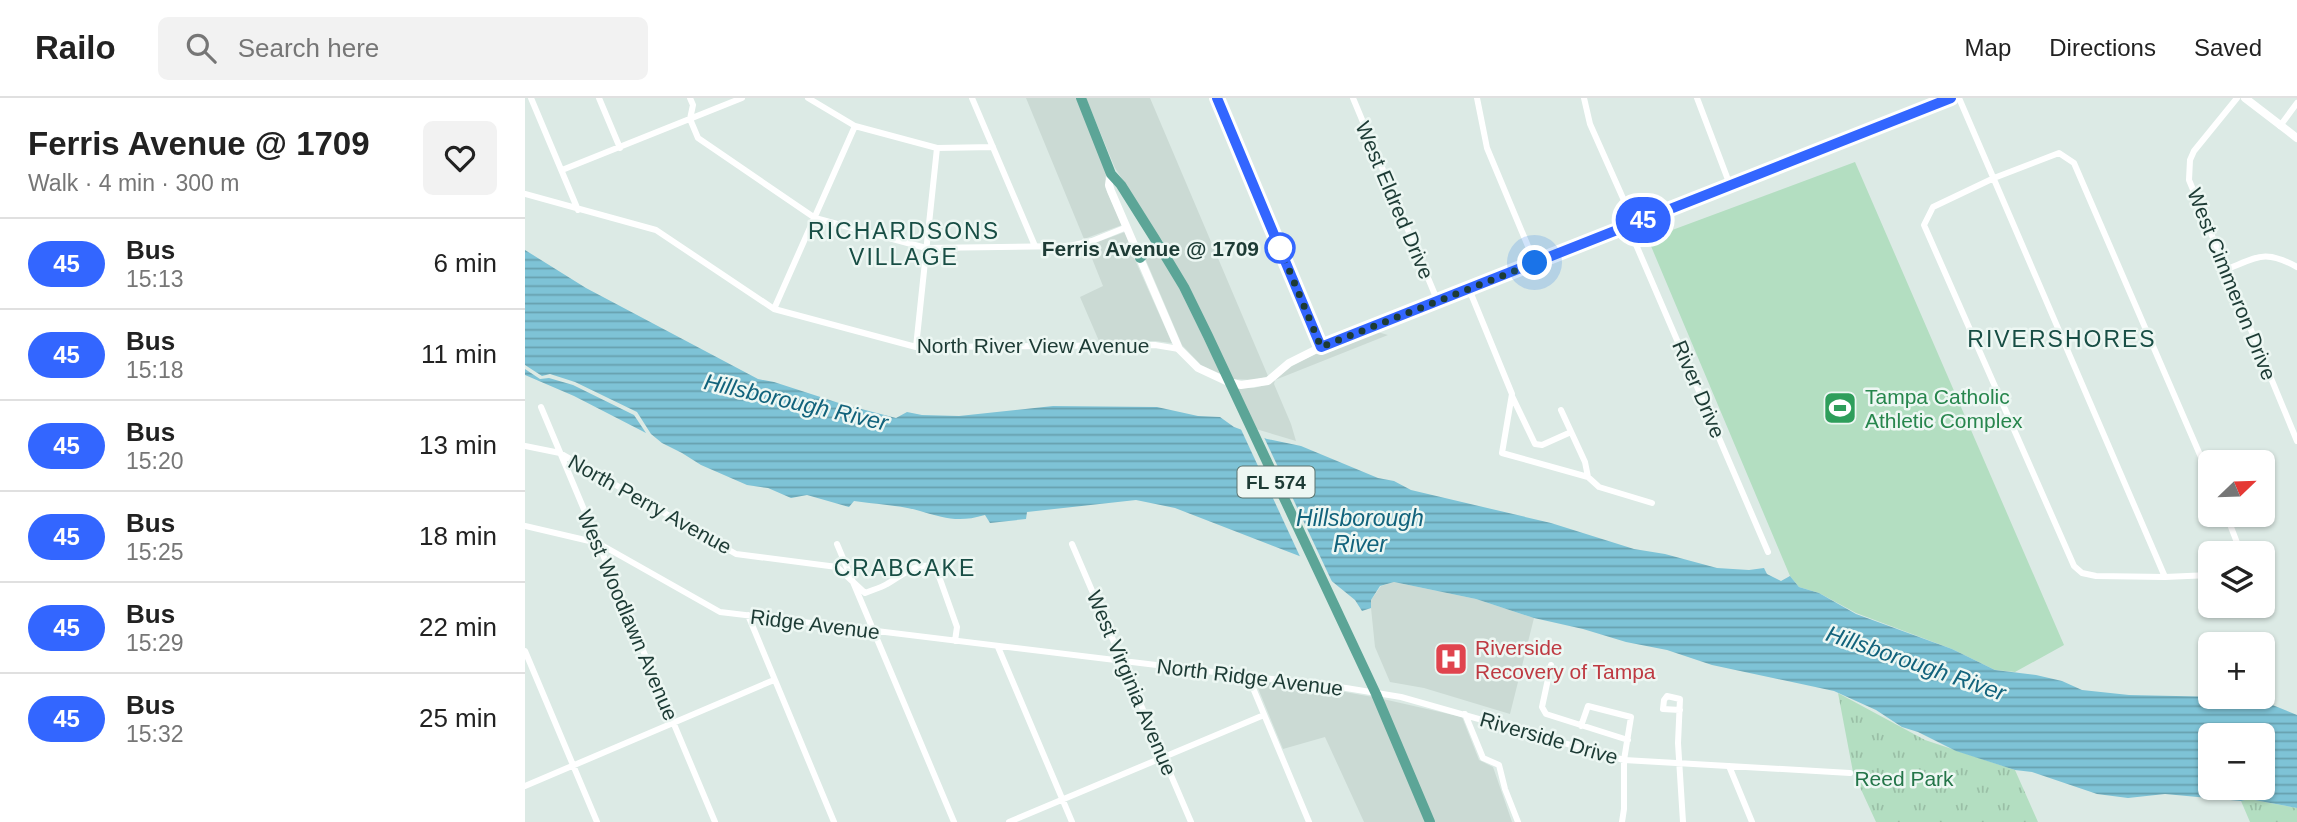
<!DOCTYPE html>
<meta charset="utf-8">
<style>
body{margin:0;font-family:Helvetica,sans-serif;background:#f2f2f2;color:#222;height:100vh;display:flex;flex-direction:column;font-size:26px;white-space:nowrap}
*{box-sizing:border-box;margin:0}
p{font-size:23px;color:#767676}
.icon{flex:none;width:38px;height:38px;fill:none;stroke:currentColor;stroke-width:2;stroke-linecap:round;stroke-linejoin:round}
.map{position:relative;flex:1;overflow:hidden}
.details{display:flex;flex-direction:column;background:#fff;width:525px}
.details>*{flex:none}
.badge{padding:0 14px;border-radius:23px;font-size:24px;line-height:46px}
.needle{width:46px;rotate:67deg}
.buttons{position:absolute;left:1673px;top:352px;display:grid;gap:14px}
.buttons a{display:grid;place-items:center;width:77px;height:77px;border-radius:10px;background:#fff;box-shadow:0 2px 5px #0004;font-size:35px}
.you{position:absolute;width:35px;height:35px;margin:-18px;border:5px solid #fff;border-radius:50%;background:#1a73e8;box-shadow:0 0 0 10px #1a73e833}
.map>.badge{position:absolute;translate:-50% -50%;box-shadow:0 0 0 4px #fff}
.round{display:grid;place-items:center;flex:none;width:74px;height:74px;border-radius:10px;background:#f2f2f2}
.overview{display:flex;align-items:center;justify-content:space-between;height:119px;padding:0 28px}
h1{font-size:33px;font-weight:800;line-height:52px}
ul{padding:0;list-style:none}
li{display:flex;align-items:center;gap:21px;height:91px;padding:0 28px;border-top:2px solid #e0e0e0}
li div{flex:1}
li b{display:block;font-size:26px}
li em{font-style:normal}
li .badge{min-width:77px;font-weight:700;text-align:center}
header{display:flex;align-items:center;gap:42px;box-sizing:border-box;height:98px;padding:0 35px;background:#fff;border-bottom:2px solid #e0e0e0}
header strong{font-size:33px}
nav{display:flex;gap:38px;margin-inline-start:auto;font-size:24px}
.search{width:490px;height:63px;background:#f2f2f2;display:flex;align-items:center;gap:18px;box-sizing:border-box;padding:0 24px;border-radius:10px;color:#767676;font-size:26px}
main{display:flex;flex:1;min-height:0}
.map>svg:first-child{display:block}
</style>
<header>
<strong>Railo</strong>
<div class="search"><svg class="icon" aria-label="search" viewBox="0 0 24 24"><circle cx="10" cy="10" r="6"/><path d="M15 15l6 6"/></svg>Search here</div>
<nav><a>Map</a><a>Directions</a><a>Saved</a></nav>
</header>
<main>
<section class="details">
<div class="overview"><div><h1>Ferris Avenue @ 1709</h1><p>Walk · 4 min · 300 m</p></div><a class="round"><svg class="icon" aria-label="heart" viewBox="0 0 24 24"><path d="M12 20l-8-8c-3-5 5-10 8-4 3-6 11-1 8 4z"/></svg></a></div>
<ul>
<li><span class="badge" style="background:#36f;color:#fff">45</span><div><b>Bus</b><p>15:13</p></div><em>6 min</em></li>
<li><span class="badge" style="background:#36f;color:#fff">45</span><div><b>Bus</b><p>15:18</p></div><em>11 min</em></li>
<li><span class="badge" style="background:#36f;color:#fff">45</span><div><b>Bus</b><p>15:20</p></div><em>13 min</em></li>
<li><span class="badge" style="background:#36f;color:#fff">45</span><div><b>Bus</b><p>15:25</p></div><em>18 min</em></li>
<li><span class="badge" style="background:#36f;color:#fff">45</span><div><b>Bus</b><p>15:29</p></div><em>22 min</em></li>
<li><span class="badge" style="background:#36f;color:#fff">45</span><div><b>Bus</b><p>15:32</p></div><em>25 min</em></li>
</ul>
</section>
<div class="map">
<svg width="1772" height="724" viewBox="0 0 1772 724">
<defs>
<pattern id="grass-tufts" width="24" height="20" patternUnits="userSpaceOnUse" patternTransform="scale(1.75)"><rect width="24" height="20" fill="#b3dec1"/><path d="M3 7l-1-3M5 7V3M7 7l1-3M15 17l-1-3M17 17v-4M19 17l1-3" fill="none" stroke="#9abfa6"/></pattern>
<pattern id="water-rules" width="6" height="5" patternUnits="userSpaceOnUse" patternTransform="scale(1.75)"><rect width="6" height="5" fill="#7ec3d6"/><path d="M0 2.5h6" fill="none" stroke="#67a0ae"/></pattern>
</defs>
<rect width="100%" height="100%" fill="#dceae5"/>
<path fill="#cbdad4" d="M 501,0 L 551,0 L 581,72 L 580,89 L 597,127 L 559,141 Z
M 561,0 L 625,0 L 743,278 L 741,279 L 729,282 L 708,281 L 638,144 L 590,70 Z
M 600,134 L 610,162 L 647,245 L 630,243 L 574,243 L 555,199 L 578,188 L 562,148 Z
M 632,153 L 655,192 L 696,276 L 676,267 L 657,247 L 620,160 Z
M 849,233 L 863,237 L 750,282 L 749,286 L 766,326 L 771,343 L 731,331 L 712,290 L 729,290 L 744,286 L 767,268 L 798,252 Z
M 869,484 L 951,501 L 1009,520 L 985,616 L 899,590 L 865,584 L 850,549 L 846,510 L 846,502 L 856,488 Z
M 730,583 L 820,594 L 848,599 L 900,724 L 839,724 L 800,639 L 758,651 Z
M 858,601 L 937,619 L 954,662 L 968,669 L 987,724 L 909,724 Z"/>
<path fill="url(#grass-tufts)" d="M 1313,595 L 1400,642 L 1490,672 L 1513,724 L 1351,724 L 1328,674 Z
M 1724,701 L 1772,710 L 1772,724 L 1725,724 L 1716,703 Z"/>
<path fill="#b3dec1" d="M 1330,64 L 1539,547 L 1490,574 L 1470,572 L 1427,551 L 1331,515 L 1294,495 L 1274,489 L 1265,478 L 1123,141 Z"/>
<path fill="url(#water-rules)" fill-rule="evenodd" d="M 0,152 L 61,190 L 233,281 L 249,284 L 317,306 L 371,320 L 382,314 L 397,317 L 434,318 L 528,308 L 632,309 L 673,318 L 695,319 L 709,329 L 742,341 L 776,348 L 853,380 L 869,383 L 886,392 L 1026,425 L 1109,451 L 1140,456 L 1192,470 L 1224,472 L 1239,470 L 1242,476 L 1256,483 L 1265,478 L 1274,489 L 1294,495 L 1331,516 L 1427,551 L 1470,572 L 1511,577 L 1537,583 L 1557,592 L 1604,597 L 1698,599 L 1714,603 L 1740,604 L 1772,617 L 1772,710 L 1724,701 L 1716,703 L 1640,696 L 1603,700 L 1572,696 L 1507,674 L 1490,672 L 1431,653 L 1393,634 L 1377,629 L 1351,612 L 1309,593 L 1187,567 L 1142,552 L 1101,544 L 1058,531 L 1009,520 L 951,501 L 869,484 L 855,488 L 846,502 L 846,510 L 837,513 L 830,502 L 777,459 L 650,410 L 611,402 L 502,414 L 501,421 L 465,425 L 460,417 C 433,425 420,420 395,413 C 374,407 350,406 329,403 L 324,409 L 282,397 L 266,400 L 243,390 L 222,387 L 176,367 L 157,355 L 137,345 L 126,336 L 112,314 L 50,284 L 25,276 L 17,278 L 0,267 ZM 1685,637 L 1738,637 L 1738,690 L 1685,690 Z
M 0,271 L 15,281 L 24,280 L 48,287 L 109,317 L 121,335 L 49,298 L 0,277 Z"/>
<path fill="#dceae5" d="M 714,327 L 737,335 L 810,490 L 778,465 Z"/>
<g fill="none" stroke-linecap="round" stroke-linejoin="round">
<path stroke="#fff" stroke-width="6" d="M 6,0 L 53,112
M 74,0 L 95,50
M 165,0 L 168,7 L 165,21 L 173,40 L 290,120 L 401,150 L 545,148 L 567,143 L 602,129
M 283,0 L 330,28 L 412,50 L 468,49
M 447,0 L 510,148
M 692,0 L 796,249
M 828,0 L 913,204
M 952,0 L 962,50 L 1010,165
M 1059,0 L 1065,26 L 1109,125
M 1172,0 L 1205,87
M 1434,0 L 1640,479
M 1712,0 L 1669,53 L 1665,62 L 1664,82 L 1772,343
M 1755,28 L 1772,5
M 37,72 L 217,0
M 0,96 L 131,132 L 249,211 L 391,249 L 630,247 L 654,251
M 1103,128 L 1243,454
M 1700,172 C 1733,159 1739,151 1772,169
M 944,191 L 987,296 L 977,355 L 1063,379 L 1074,389 L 1127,405
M 249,211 L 330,28
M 391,249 L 412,50
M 987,298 L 1010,346 L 1017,347 L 1046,334
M 16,309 L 190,724
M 1036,312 L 1060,364 L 1063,379
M 0,348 L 35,355 L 211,456 L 312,469 L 340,495 C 347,492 355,490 362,486 C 377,478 392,462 411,470 L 432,529 L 430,543
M 1685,380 L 1549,65 L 1534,55 L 1469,80 L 1408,109 L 1399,127 L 1549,468 L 1557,475 L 1571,478 L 1640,479 L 1685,477
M 1701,416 L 1716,455
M 0,428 L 73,445 L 195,514 L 821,590 L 876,599 L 1099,662 L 1325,675
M 312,446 L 429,724
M 547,446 L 666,724
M 223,517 L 309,724
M 473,549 L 547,724
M 0,553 L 72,724
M 1026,567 L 1017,609 L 1021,616 L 1103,642
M 723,578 L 784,724
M 1155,612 L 1138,611 L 1139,602 L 1142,598 L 1155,601 L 1153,645 L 1158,724
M 940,616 L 958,660 L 974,667 L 980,691 L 993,724
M 1056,628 L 1063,608 L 1106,619 L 1099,662 L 1099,711 L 1097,724
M 1204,668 L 1227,724
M 0,688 L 249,582
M 484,724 L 739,617"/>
<path stroke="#fff" stroke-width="8" d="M 1720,0 L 1772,40
M 586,76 L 584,87 L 586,93 L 654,251 L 673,270 L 703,284 L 716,287 L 743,283 L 764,265 L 796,249 L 1426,0"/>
<path stroke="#5ca597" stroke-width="10" d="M 556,0 L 586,76 L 596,87 L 630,141 L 659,189 L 683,238 L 851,596 L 905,724
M 615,160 L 623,152 L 635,148"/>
</g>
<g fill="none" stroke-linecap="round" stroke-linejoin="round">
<defs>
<path id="line" d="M 692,0 L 796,249 L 1426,0"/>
</defs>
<use href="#line" stroke="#fff" stroke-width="16"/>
<use href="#line" stroke="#36f" stroke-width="10"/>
<path stroke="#1d3b35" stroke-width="7" stroke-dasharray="0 12.6" d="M 755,150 L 796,249 L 1010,165"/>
</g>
<defs>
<symbol id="stadium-square" viewBox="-11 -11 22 22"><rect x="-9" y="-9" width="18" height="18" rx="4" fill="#2e9e5b" stroke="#edf7f3"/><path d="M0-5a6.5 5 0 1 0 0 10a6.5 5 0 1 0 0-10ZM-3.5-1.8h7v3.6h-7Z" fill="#fff"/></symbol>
<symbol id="hospital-square" viewBox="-11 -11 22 22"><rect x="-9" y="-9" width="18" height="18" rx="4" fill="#e0444e" stroke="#edf7f3"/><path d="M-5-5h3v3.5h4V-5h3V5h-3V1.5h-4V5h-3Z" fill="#fff"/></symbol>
</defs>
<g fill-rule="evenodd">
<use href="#stadium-square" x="1296" y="291" width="38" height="38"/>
<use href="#hospital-square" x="907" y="542" width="38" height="38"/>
</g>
<circle fill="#fff" stroke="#36f" stroke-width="3.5" cx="755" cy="150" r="14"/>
<g text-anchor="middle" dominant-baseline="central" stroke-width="5" stroke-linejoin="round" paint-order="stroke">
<rect fill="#edf7f3" stroke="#5b736e" stroke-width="2" x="712.5" y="368.5" width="77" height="31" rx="5"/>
<g font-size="19" font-weight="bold" fill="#1d3b35">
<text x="751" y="384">FL 574</text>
</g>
<g font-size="21" fill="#1d3b35" stroke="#edf7f3">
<text transform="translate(870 102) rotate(67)">West Eldred Drive</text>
<text transform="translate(1707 186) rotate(68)">West Cimmeron Drive</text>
<text x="508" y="247">North River View Avenue</text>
<text transform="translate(1174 291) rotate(67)">River Drive</text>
<text transform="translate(125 406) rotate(29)">North Perry Avenue</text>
<text transform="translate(103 517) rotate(67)">West Woodlawn Avenue</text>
<text transform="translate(290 526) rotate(7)">Ridge Avenue</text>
<text transform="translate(725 579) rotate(7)">North Ridge Avenue</text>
<text transform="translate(607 585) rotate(67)">West Virginia Avenue</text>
<text transform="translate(1024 640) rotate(16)">Riverside Drive</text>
</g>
<g font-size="21" font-weight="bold" fill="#1d3b35" stroke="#edf7f3" text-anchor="end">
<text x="734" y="150">Ferris Avenue @ 1709</text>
</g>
<g font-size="21" fill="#27864d" stroke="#edf7f3" text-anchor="start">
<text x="1340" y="298">Tampa Catholic<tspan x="1340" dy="24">Athletic Complex</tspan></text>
</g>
<g font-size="21" fill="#be3a42" stroke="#edf7f3" text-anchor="start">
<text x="950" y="549">Riverside<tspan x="950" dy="24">Recovery of Tampa</tspan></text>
</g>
<g font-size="21" fill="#247549" stroke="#edf7f3">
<text x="1379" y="680">Reed Park</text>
</g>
<g font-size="23" letter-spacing="2" fill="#184e45" stroke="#edf7f3">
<text x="379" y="133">RICHARDSONS<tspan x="379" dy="26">VILLAGE</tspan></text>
<text x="1537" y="241">RIVERSHORES</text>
<text x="380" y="470">CRABCAKE</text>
</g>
<g font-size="23" font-style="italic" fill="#12637c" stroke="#edf7f3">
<text transform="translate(271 304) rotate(13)">Hillsborough River</text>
<text x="835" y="420">Hillsborough<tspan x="835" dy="26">River</tspan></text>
<text transform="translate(1391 565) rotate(19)">Hillsborough River</text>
</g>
</g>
</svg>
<div class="buttons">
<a><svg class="needle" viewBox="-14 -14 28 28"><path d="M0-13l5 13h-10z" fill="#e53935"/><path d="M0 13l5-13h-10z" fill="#767676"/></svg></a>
<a><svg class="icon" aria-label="layers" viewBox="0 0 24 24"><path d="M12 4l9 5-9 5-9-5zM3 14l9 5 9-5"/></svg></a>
<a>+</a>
<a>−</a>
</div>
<div class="you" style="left:1010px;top:165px"></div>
<b class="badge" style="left:1118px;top:122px;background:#36f;color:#fff">45</b>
</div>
</main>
